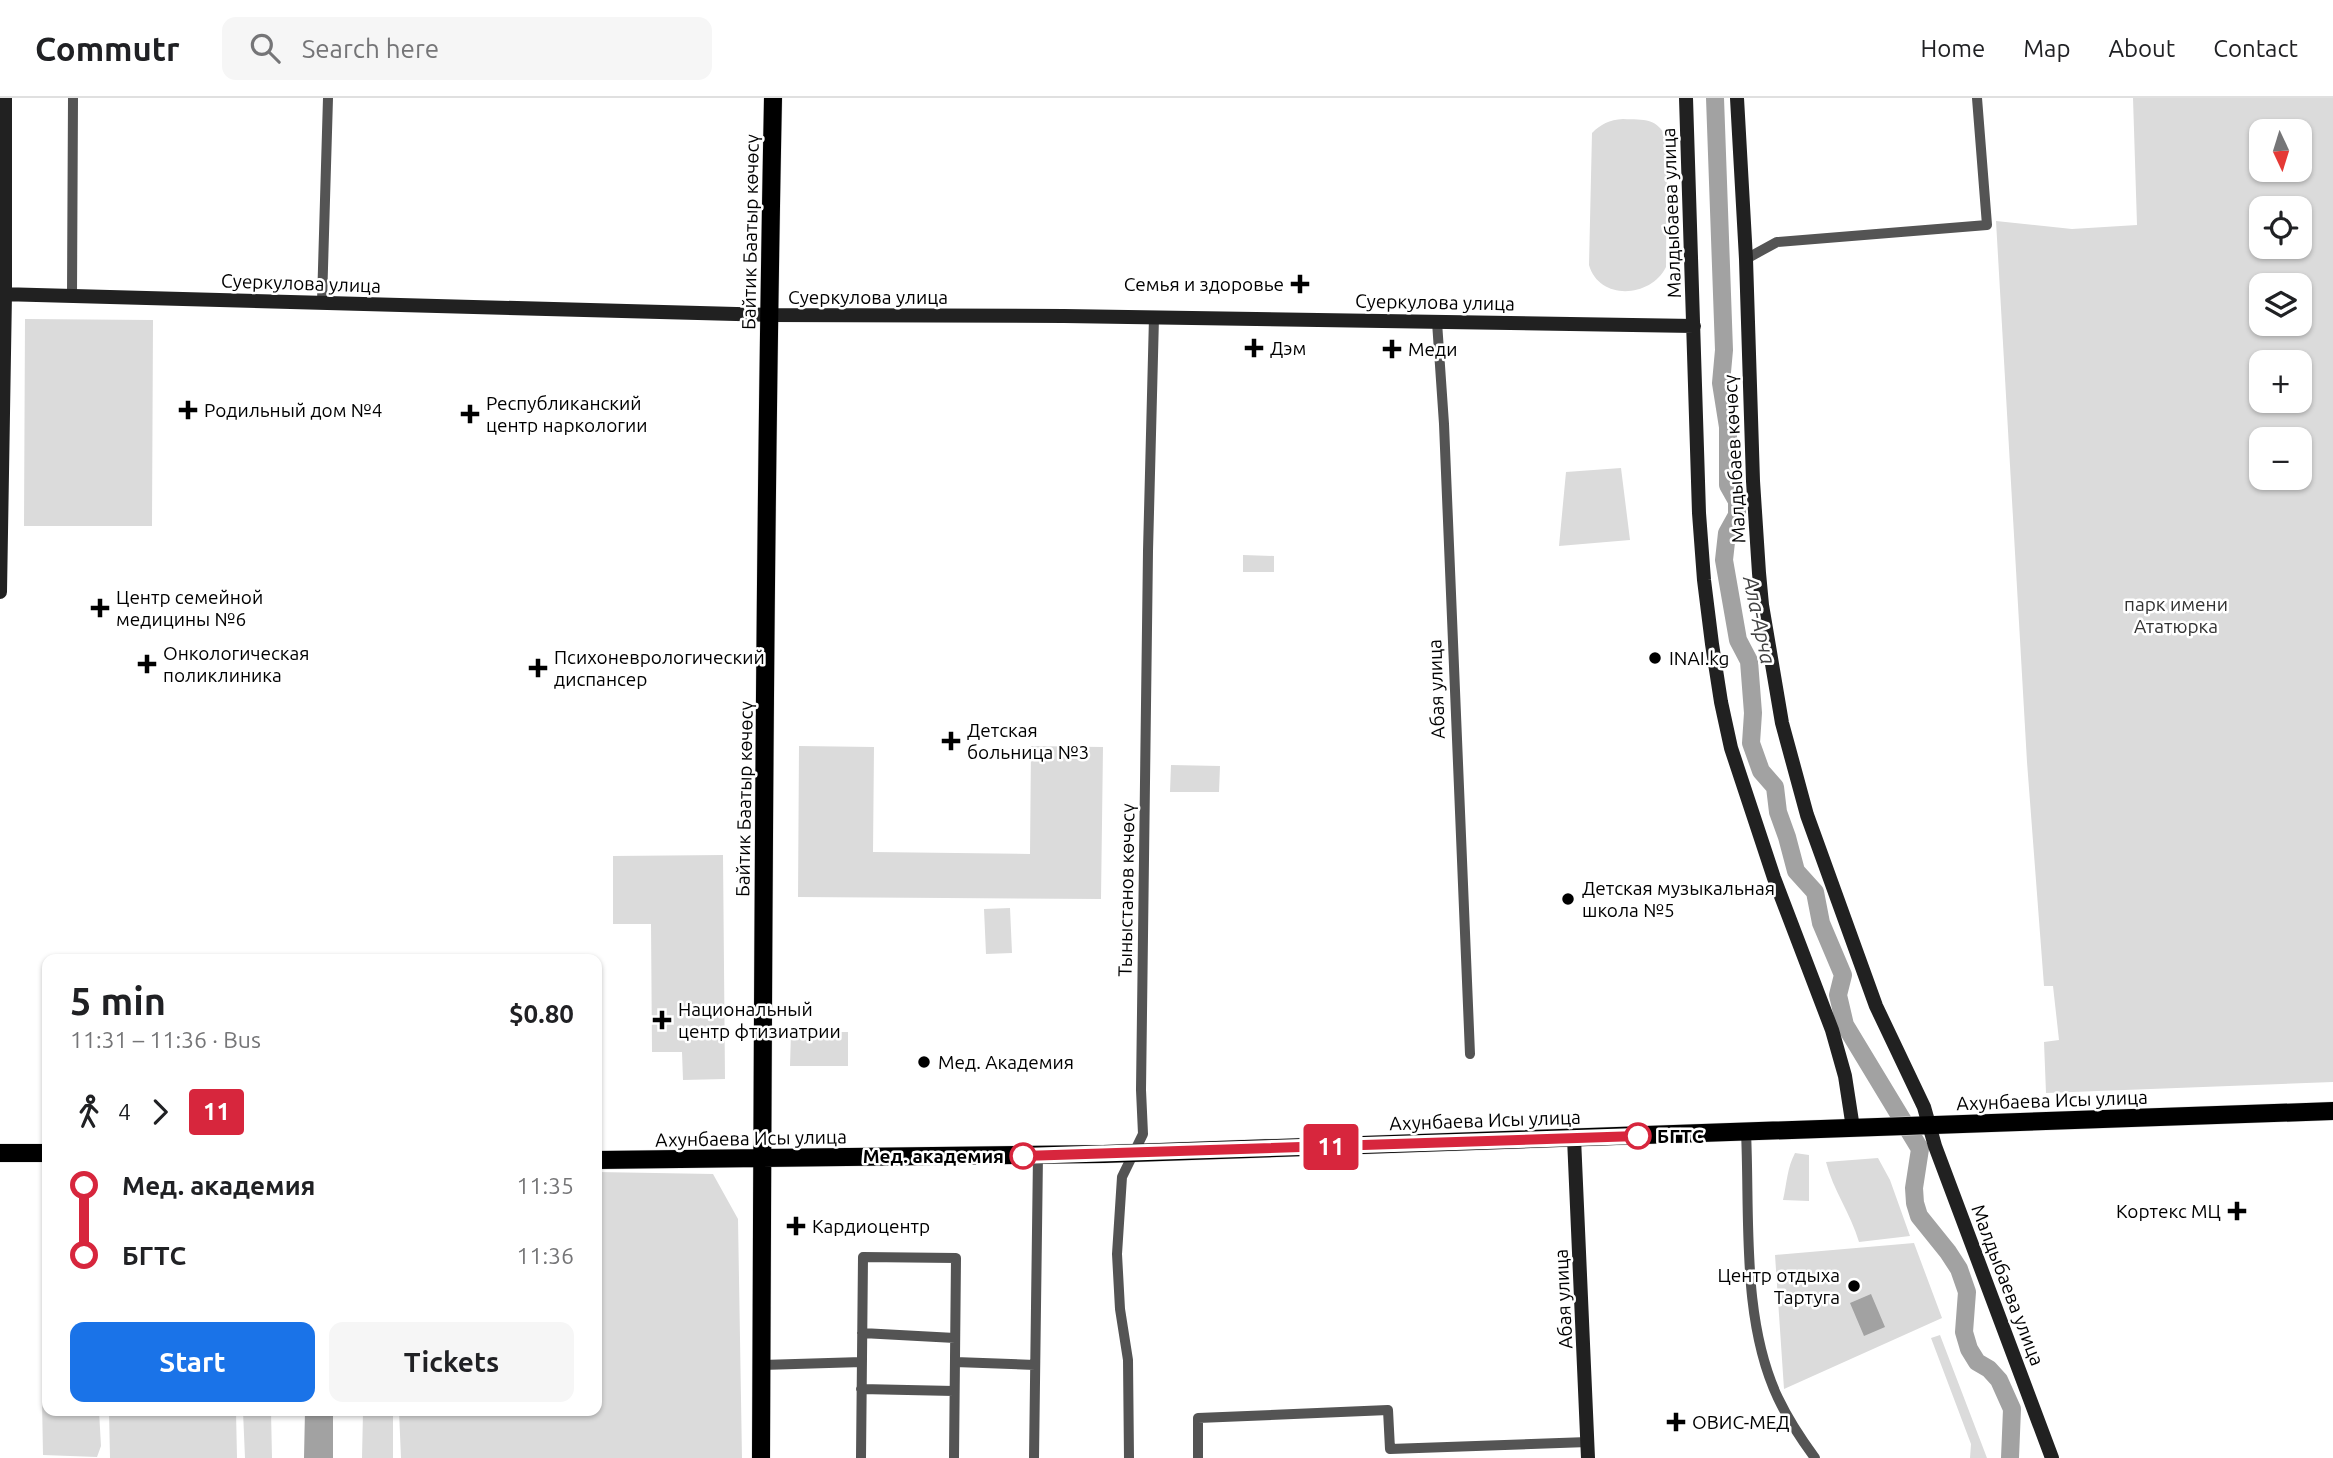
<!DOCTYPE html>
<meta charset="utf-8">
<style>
body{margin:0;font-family:Ubuntu,sans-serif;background:#f6f6f6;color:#202124;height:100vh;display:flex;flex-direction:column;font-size:26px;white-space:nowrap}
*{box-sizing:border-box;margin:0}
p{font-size:23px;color:#757577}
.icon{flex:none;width:38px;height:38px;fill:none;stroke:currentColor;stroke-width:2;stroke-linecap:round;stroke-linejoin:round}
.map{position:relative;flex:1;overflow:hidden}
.sheet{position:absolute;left:42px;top:856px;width:560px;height:462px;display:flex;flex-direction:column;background:#fff;border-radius:14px;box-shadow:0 2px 5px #0004}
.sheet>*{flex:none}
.badge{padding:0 14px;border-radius:5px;font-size:24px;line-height:46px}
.needle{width:46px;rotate:176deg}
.controls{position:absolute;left:2249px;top:21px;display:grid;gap:14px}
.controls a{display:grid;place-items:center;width:63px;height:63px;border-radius:14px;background:#fff;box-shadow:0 2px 5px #0004;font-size:35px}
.map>.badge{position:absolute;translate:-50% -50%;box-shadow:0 0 0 4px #fff}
.legs{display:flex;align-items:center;gap:10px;height:77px;padding:0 28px;font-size:23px}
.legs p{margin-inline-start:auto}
.headline{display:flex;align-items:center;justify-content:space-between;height:119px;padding:0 28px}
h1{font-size:38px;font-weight:600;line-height:52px}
.button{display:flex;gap:14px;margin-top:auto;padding:14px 28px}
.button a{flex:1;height:80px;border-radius:14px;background:#1a73e8;color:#fff;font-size:28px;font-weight:600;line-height:80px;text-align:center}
.button a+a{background:#f6f6f6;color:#202124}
ul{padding:0 28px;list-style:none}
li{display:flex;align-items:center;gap:24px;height:70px;font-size:26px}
li i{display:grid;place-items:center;width:10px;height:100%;margin:0 9px;background:currentColor}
li i::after{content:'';width:18px;height:18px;margin:-9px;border:5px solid;border-radius:50%;background:#fff}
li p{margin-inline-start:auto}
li:first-child i{background:linear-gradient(#0000 50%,currentColor 0)}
li:last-child i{background:linear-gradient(currentColor 50%,#0000 0)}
header{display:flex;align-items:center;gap:42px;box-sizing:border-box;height:98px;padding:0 35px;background:#fff;border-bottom:2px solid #e0e0e0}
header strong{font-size:33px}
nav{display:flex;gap:38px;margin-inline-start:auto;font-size:24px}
.search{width:490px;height:63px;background:#f6f6f6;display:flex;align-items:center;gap:18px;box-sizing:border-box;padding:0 24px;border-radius:14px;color:#757577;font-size:26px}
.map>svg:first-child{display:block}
</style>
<header>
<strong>Commutr</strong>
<div class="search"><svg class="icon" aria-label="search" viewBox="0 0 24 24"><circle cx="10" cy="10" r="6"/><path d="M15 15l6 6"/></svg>Search here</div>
<nav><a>Home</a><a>Map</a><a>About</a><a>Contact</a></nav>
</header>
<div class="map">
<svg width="2333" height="1360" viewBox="0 0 2333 1360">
<rect width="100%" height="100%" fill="#fff"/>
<path fill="#dbdbdb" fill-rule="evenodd" d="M 2133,0 L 2333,0 L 2333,984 L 2046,995 L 2044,944 L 2059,942 L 2053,888 L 2044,888 L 2027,664 L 1996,123 L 2072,131 L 2137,127 ZM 2261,33 L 2300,33 L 2300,72 L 2261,72 ZM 2261,110 L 2300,110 L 2300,149 L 2261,149 ZM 2261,187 L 2300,187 L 2300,226 L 2261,226 ZM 2261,264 L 2300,264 L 2300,303 L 2261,303 ZM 2261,341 L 2300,341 L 2300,380 L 2261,380 Z
M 1623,21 C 1644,22 1658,19 1667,42 L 1666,169 C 1651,200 1599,203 1589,167 L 1592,35 C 1601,26 1609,22 1623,21 Z
M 25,221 L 153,222 L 152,428 L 24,428 Z
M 1621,370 L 1630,442 L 1559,448 L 1566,374 Z
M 1243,457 L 1274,458 L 1274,474 L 1243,474 Z
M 799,648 L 874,649 L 873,754 L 1030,756 L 1031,648 L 1103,649 L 1101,801 L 798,799 Z
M 1171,667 L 1220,668 L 1219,694 L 1170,694 Z
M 723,757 L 725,981 L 683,982 L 682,954 L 652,954 L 651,826 L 613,826 L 613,758 Z
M 1010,810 L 1012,855 L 986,856 L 984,811 Z
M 791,934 L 848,934 L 848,968 L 790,968 Z
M 1795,1055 L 1809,1057 L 1809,1103 L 1783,1102 C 1787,1085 1787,1070 1795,1055 Z
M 1878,1060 L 1890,1082 L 1910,1138 L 1859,1144 C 1851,1116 1833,1092 1826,1064 Z
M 597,1074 L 713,1076 L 738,1121 L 742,1360 L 401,1360 L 399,1313 L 597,1312 Z
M 1914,1145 L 1942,1220 L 1784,1291 L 1775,1157 Z
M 1940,1237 L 1987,1360 L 1970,1360 L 1971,1346 L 1931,1240 Z
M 42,1302 L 47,1302 L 47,1312 L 99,1313 L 101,1348 L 97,1359 L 43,1357 Z
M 109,1313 L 236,1313 L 237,1360 L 110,1360 Z
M 243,1313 L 271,1313 L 272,1360 L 245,1360 Z
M 363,1314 L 393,1315 L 393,1360 L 362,1360 Z"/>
<path fill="#a2a2a2" d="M 1871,1196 L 1885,1229 L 1864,1238 L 1850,1205 Z
M 305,1313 L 333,1313 L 333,1360 L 304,1360 Z"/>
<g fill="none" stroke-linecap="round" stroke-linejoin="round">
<path stroke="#a2a2a2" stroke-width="18" d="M 1715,0 L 1724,252 L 1721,285 L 1728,329 L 1728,387 L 1737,403 L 1737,417 L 1727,435 L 1724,462 L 1738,542 L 1749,563 L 1753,615 L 1751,645 L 1761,673 L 1775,689 L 1778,714 L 1787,739 L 1796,773 L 1815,794 L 1821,825 L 1843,877 L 1838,897 L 1845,927 L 1920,1051 L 1914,1090 L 1915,1105 L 1919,1118 L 1948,1154 L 1959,1171 L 1967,1194 L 1964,1234 L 1969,1251 L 1977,1264 L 1989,1271 L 1999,1282 L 2012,1311 L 2010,1360"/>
<defs>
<path id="primary" d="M 0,1055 L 47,1055
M 597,1062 L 1104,1056 L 2333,1013
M 761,1360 C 763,907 764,453 773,0"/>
</defs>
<use href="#primary" stroke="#dbdbdb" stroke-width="19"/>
<path stroke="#545454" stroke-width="10" d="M 1746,161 L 1777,144 L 1987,127 L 1977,0
M 72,197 L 73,0
M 322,204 L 328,0
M 1437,224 L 1444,326 L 1470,956
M 1746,1034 C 1750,1119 1741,1222 1778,1300 C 1788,1321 1801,1341 1815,1360
M 862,1235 L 955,1240
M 955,1264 L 1035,1267
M 762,1267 L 862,1264
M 861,1291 L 954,1293
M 861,1360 L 863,1159 L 956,1160 L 954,1360
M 1034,1360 L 1038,1057
M 1129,1360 L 1128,1262 L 1120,1211 L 1117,1156 L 1122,1079 L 1143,1036 L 1141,992 L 1148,453 L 1154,219
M 1198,1360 L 1198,1320 L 1388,1312 L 1390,1351 L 1588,1344"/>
<path stroke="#212121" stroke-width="14" d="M 1686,0 L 1699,415 L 1704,482 L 1712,546 L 1721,604 L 1731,650 L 1774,780 L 1832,932 L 1845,978 L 1853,1030
M 1737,0 L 1746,161 L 1753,383 L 1759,475 L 1762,507 L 1782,625 L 1807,717 L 1876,908 L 1924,1009 L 1935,1048 L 2052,1360
M 0,196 L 769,217 L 1064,218 L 1694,228
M 0,494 L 5,196 L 5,0
M 1574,1040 L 1588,1360"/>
<use href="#primary" stroke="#000" stroke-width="18"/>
</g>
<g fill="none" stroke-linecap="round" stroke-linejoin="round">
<defs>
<path id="line-1" d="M 1023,1058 L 1638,1038"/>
</defs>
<use href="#line-1" stroke="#fff" stroke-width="16"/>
<use href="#line-1" stroke="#d7263d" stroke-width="10"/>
</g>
<g fill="#000" stroke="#fff" stroke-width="2.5">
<path d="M1296.5 175.5h7v7h7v7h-7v7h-7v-7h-7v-7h7z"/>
<path d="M1250.5 239.5h7v7h7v7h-7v7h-7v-7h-7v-7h7z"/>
<path d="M1388.5 240.5h7v7h7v7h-7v7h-7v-7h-7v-7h7z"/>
<path d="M184.5 301.5h7v7h7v7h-7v7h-7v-7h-7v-7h7z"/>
<path d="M466.5 305.5h7v7h7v7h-7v7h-7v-7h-7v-7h7z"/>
<path d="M96.5 499.5h7v7h7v7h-7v7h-7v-7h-7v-7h7z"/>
<circle cx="1655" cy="560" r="7"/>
<path d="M143.5 555.5h7v7h7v7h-7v7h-7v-7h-7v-7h7z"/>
<path d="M534.5 559.5h7v7h7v7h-7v7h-7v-7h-7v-7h7z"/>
<path d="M947.5 632.5h7v7h7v7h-7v7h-7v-7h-7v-7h7z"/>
<circle cx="1568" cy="801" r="7"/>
<path d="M658.5 911.5h7v7h7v7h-7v7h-7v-7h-7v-7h7z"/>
<circle cx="924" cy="964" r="7"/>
<path d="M2233.5 1102.5h7v7h7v7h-7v7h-7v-7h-7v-7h7z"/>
<path d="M792.5 1117.5h7v7h7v7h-7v7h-7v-7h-7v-7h7z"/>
<circle cx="1854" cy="1188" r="7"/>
<path d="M1672.5 1313.5h7v7h7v7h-7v7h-7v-7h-7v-7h7z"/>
</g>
<g fill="#fff" stroke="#d7263d" stroke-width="3.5">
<circle cx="1638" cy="1038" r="12"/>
<circle cx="1023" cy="1058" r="12"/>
</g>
<g text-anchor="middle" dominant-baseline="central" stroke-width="5" stroke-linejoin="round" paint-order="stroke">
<g font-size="19" fill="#000" stroke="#fff">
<text transform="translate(1671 115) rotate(-92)">Малдыбаева улица</text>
<text transform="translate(750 134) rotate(-89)">Байтик Баатыр көчөсү</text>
<text transform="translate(301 185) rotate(2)">Суеркулова улица</text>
<text x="868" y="199">Суеркулова улица</text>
<text transform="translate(1435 204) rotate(1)">Суеркулова улица</text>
<text transform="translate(1734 361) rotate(-93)">Малдыбаев көчөсү</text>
<text transform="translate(1436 591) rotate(-92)">Абая улица</text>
<text transform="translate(744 701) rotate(-89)">Байтик Баатыр көчөсү</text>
<text transform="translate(1126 792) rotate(-89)">Тыныстанов көчөсү</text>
<text transform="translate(2052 1002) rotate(-2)">Ахунбаева Исы улица</text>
<text transform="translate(1485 1022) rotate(-2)">Ахунбаева Исы улица</text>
<text transform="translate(751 1040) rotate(-1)">Ахунбаева Исы улица</text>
<text transform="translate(2008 1187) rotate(69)">Малдыбаева улица</text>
<text transform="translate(1563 1201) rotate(-93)">Абая улица</text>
</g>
<g font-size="19" fill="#000" stroke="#fff" text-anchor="start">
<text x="1284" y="186" text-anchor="end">Семья и здоровье</text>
<text x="1270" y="250">Дэм</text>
<text x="1408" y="251">Меди</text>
<text x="486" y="305">Республиканский<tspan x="486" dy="22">центр наркологии</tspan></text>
<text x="204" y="312">Родильный дом №4</text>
<text x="116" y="499">Центр семейной<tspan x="116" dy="22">медицины №6</tspan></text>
<text x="163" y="555">Онкологическая<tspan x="163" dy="22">поликлиника</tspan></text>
<text x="554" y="559">Психоневрологический<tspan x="554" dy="22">диспансер</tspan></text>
<text x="1669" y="560">INAI.kg</text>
<text x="967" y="632">Детская<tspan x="967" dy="22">больница №3</tspan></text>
<text x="1582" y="790">Детская музыкальная<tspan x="1582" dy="22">школа №5</tspan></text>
<text x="678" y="911">Национальный<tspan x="678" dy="22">центр фтизиатрии</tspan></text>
<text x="938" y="964">Мед. Академия</text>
<text x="2221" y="1113" text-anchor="end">Кортекс МЦ</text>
<text x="812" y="1128">Кардиоцентр</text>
<text x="1840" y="1177" text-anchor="end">Центр отдыха<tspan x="1840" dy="22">Тартуга</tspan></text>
<text x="1692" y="1324">ОВИС-МЕД</text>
</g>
<g font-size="19" fill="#323232" stroke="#fff">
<text x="2176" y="506">парк имени<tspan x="2176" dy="22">Ататюрка</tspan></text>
</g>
<g font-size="19" font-weight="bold" fill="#000" stroke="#fff" text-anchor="start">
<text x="1657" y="1038">БГТС</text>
<text x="1004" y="1058" text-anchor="end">Мед. академия</text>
</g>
<g font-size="21" font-style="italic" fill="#434343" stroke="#fff">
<text transform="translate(1760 522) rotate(78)">Ала-Арча</text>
</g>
</g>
</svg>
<div class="controls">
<a><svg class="needle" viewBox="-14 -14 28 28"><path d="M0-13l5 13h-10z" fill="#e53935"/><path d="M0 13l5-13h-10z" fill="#757577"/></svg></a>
<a><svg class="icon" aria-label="locate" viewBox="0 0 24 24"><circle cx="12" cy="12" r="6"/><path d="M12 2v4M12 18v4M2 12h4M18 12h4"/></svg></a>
<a><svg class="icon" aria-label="layers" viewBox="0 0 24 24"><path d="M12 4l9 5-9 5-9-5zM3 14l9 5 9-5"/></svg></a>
<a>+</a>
<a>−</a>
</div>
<b class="badge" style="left:1331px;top:1049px;background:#d7263d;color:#fff">11</b>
<section class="sheet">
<div class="headline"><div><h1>5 min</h1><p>11:31 – 11:36 · Bus</p></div><b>$0.80</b></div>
<div class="legs"><svg class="icon" aria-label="walk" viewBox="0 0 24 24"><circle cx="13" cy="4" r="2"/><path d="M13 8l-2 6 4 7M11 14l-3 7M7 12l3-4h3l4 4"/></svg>4<svg class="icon" aria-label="forward" viewBox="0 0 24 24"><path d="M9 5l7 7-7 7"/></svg><b class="badge" style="background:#d7263d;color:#fff">11</b></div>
<ul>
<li><i style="color:#d7263d"></i><b>Мед. академия</b><p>11:35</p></li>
<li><i style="color:#d7263d"></i><b>БГТС</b><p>11:36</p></li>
</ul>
<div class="button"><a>Start</a><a>Tickets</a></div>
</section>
</div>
